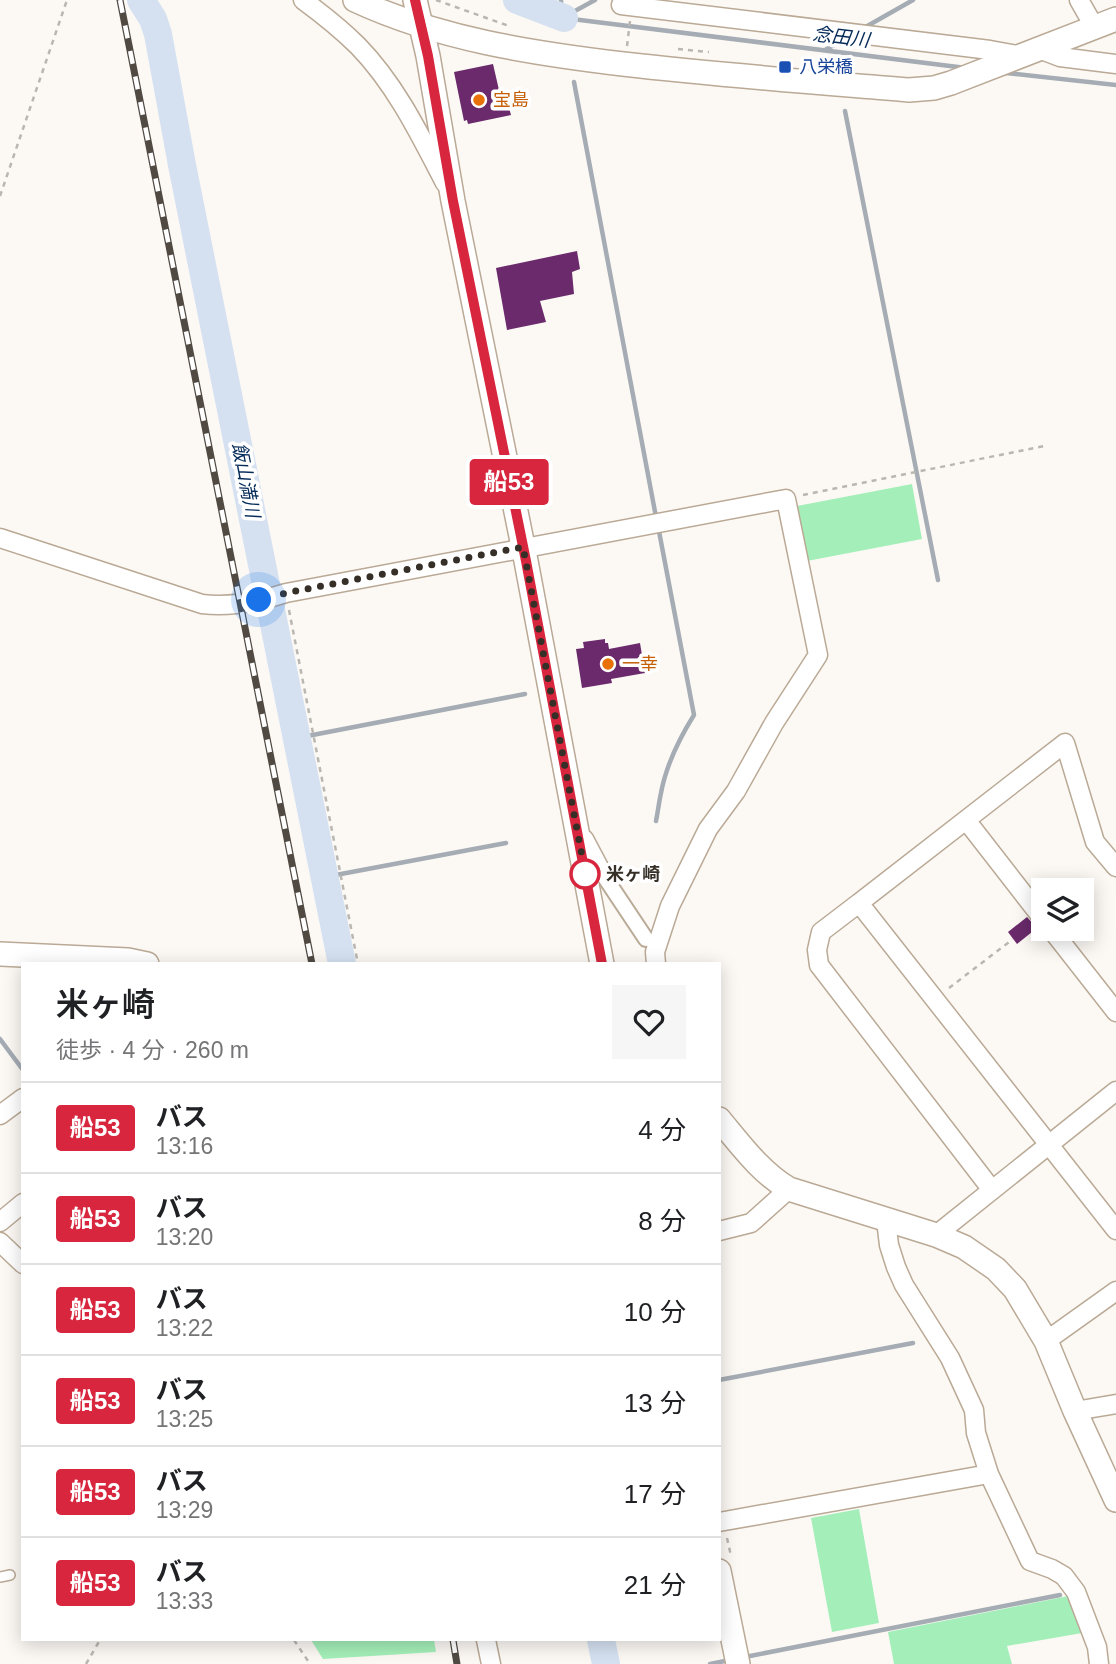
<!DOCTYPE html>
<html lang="ja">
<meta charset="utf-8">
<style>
body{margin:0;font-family:Arial,"Noto Sans JP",sans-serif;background:#f6f6f6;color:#202124;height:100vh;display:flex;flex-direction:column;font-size:26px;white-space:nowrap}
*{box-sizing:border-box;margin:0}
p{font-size:23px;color:#757577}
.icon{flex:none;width:38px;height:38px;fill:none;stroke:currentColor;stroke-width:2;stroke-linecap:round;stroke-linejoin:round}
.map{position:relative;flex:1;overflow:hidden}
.side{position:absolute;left:21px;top:962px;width:700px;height:679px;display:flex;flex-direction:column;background:#fff;border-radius:0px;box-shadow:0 4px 18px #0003}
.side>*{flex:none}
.badge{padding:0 14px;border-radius:5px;font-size:24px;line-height:46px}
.controls{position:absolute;left:1031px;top:878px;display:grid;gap:14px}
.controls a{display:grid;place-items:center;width:63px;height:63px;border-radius:0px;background:#fff;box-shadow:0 4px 18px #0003;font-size:35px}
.you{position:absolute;width:35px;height:35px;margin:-18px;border:5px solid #fff;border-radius:50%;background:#1a73e8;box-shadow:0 0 0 10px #1a73e833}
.map>.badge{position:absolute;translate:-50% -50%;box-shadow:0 0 0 4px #fff}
.round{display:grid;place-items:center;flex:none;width:74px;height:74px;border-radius:0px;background:#f6f6f6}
.headline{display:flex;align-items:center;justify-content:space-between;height:119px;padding:0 35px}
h1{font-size:33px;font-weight:600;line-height:52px}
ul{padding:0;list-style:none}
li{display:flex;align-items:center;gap:21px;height:91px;padding:0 35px;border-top:2px solid #e0e0e0}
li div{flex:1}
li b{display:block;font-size:26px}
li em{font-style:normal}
li .badge{min-width:77px;font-weight:700;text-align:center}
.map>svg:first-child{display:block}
</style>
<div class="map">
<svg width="1116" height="1664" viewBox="0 0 1116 1664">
<rect width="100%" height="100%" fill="#fcf9f5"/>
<path fill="#a4efb9" d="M 912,484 L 922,539 L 807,561 L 797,506 Z
M 859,1509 L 879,1623 L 832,1632 L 811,1518 Z
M 1068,1596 L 1088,1632 L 1007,1646 L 1012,1664 L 894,1664 L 888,1632 Z
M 311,1640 L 434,1640 L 436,1652 L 323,1659 Z"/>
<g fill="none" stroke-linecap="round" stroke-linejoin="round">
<path stroke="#a5acb4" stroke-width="4.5" d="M 561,16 L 561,0
M 564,17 L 595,0
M 564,18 L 966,68
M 862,29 L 913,0
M 825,50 L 845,39
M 1006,73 L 1116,85
M 574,82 L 656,517
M 845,111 L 938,580
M 297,738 L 525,694
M 656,821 C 658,811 659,802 661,793 C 666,766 679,739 694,715 L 658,526
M 325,877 L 506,843
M 0,1039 L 23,1070
M 719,1380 L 913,1343
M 745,1657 L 1060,1595
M 710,1664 L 730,1660"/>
<path stroke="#d5e1f1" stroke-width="28" d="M 141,0 L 153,19 L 158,34 L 182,165 L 342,964
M 517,0 L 564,18
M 601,1640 L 606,1664"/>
</g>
<path fill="#6a2a6b" d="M 493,64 L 502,103 L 507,101 L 511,115 L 468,124 L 467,120 L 464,121 L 454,72 Z
M 577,251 L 580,269 L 572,272 L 574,294 L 540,301 L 546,322 L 507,330 L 496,268 Z
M 605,639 L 605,643 L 608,643 L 609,649 L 640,643 L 645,673 L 611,679 L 612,683 L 582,688 L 576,649 L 584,648 L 583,642 Z
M 1027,917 L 1037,928 L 1017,944 L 1008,932 Z"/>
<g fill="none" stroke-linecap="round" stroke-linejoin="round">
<defs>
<path id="service" d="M 0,1577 L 10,1575"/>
<path id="pedestrian" d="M 602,873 L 646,939"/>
<path id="minor" d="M 303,0 C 322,14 341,29 358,46 C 396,85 420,135 445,183
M 630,0 L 621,5 L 990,50 L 1022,56
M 1079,0 L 1095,28
M 1039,49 L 1060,57 L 1116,64
M 0,538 L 202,604 C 229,607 259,602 286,593 L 786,499 L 818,655 L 774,723 L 736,791 L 708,829 L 670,906 L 655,952 L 656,964
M 966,820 L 1043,919
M 584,839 L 602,873
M 1116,867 L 1095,842 L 1065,743 L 859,903 L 1116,1230
M 859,903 L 821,932 L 817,950 L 819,965 L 992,1190
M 1051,929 L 1116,1012
M 0,1115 L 23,1098
M 886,1220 L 889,1245 L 896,1267 L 904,1285 L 950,1358 L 974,1410 L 976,1433 L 989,1474 L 1030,1561 L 1052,1569 L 1064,1576 L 1076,1592 L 1097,1647 L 1099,1664
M 0,1222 L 23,1203
M 719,1231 L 751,1223 L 789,1189
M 936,1235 L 1116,1091
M 0,1242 L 23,1264
M 1046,1341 L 1116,1291
M 1075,1411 L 1116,1404
M 719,1522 L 989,1474
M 486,1640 L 491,1664"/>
<path id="tertiary" d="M 355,0 C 439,39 531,53 623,64 C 718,75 813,82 909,90 L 934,88 L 951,83 L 1116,19
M 415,0 L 428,56 L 453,201 L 526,561 L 602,964
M 0,954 L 128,960 L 147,964
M 719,1119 C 740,1144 761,1173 789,1189 L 936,1235 L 964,1247 L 996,1269 L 1015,1289 L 1046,1341 L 1075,1411 L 1116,1500
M 719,1571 L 738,1664"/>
</defs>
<use href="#service" stroke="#baa995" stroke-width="12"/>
<use href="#pedestrian" stroke="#baa995" stroke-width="18"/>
<use href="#minor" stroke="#baa995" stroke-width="21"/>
<use href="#tertiary" stroke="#baa995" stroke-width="26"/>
<path stroke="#bab6b0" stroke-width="2.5" stroke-dasharray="5 5" stroke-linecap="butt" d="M 436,0 L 509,26
M 627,46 L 630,21
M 678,49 L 709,52
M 0,196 L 67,0
M 803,495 L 1044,446
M 289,610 L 358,964
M 949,988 L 1013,939
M 727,1538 L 731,1556
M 294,1640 L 310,1664
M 86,1664 L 100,1640"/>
<use href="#service" stroke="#fff" stroke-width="9"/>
<use href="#pedestrian" stroke="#fff" stroke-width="14"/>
<use href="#minor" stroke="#fff" stroke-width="18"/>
<use href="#tertiary" stroke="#fff" stroke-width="23"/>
<defs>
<path id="rail" d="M 120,0 L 312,964
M 453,1640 L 457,1664"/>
</defs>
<use href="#rail" stroke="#504a43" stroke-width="7"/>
<use href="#rail" stroke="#fff" stroke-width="4.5" stroke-dasharray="13" stroke-linecap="butt"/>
</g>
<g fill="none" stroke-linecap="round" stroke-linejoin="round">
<defs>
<path id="line" d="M 415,0 L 428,56 L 453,201 L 526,561 L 602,964"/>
</defs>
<use href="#line" stroke="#fff" stroke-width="16"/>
<use href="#line" stroke="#d7263d" stroke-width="10"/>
<path stroke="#352f27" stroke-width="7" stroke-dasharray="0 12.6" d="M 259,600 L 286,593 L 523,547 L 587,882 L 585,874"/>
</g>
<rect fill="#1a4fb4" stroke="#fff" stroke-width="2.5" x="778" y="60" width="14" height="14" rx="3.5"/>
<g fill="#e8710a" stroke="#fff" stroke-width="2.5">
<circle cx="479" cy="100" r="7"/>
<circle cx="608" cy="664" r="7"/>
</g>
<circle fill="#fff" stroke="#d7263d" stroke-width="3.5" cx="585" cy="874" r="14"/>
<g text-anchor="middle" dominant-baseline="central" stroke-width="7" stroke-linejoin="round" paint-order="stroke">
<g font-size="18" fill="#164399" stroke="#fff" text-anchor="start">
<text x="799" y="67">八栄橋</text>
</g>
<g font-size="18" fill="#c56008" stroke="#fff" text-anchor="start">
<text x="493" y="100">宝島</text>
<text x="622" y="664">一幸</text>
</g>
<g font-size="18" font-weight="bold" fill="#352f27" stroke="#fff" text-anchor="start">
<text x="606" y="874">米ヶ崎</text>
</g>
<g font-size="19" font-style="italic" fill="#052b59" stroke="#fff">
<text transform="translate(841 37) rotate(7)">念田川</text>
<text transform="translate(246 480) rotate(79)">飯山満川</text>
</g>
</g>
</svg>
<div class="controls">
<a><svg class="icon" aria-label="layers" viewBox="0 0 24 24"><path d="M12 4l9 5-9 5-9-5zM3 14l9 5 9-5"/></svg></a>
</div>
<div class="you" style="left:259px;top:600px"></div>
<b class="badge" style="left:509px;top:482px;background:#d7263d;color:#fff">船53</b>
<section class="side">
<div class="headline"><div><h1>米ヶ崎</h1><p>徒歩 · 4 分 · 260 m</p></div><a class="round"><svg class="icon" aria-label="heart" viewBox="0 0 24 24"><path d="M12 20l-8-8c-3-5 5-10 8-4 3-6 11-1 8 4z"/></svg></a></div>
<ul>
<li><span class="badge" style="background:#d7263d;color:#fff">船53</span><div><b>バス</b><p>13:16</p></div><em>4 分</em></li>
<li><span class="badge" style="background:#d7263d;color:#fff">船53</span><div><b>バス</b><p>13:20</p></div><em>8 分</em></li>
<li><span class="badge" style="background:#d7263d;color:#fff">船53</span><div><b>バス</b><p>13:22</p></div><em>10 分</em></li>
<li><span class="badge" style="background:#d7263d;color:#fff">船53</span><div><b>バス</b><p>13:25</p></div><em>13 分</em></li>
<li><span class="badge" style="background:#d7263d;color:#fff">船53</span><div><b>バス</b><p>13:29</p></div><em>17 分</em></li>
<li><span class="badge" style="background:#d7263d;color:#fff">船53</span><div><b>バス</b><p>13:33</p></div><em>21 分</em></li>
</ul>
</section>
</div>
